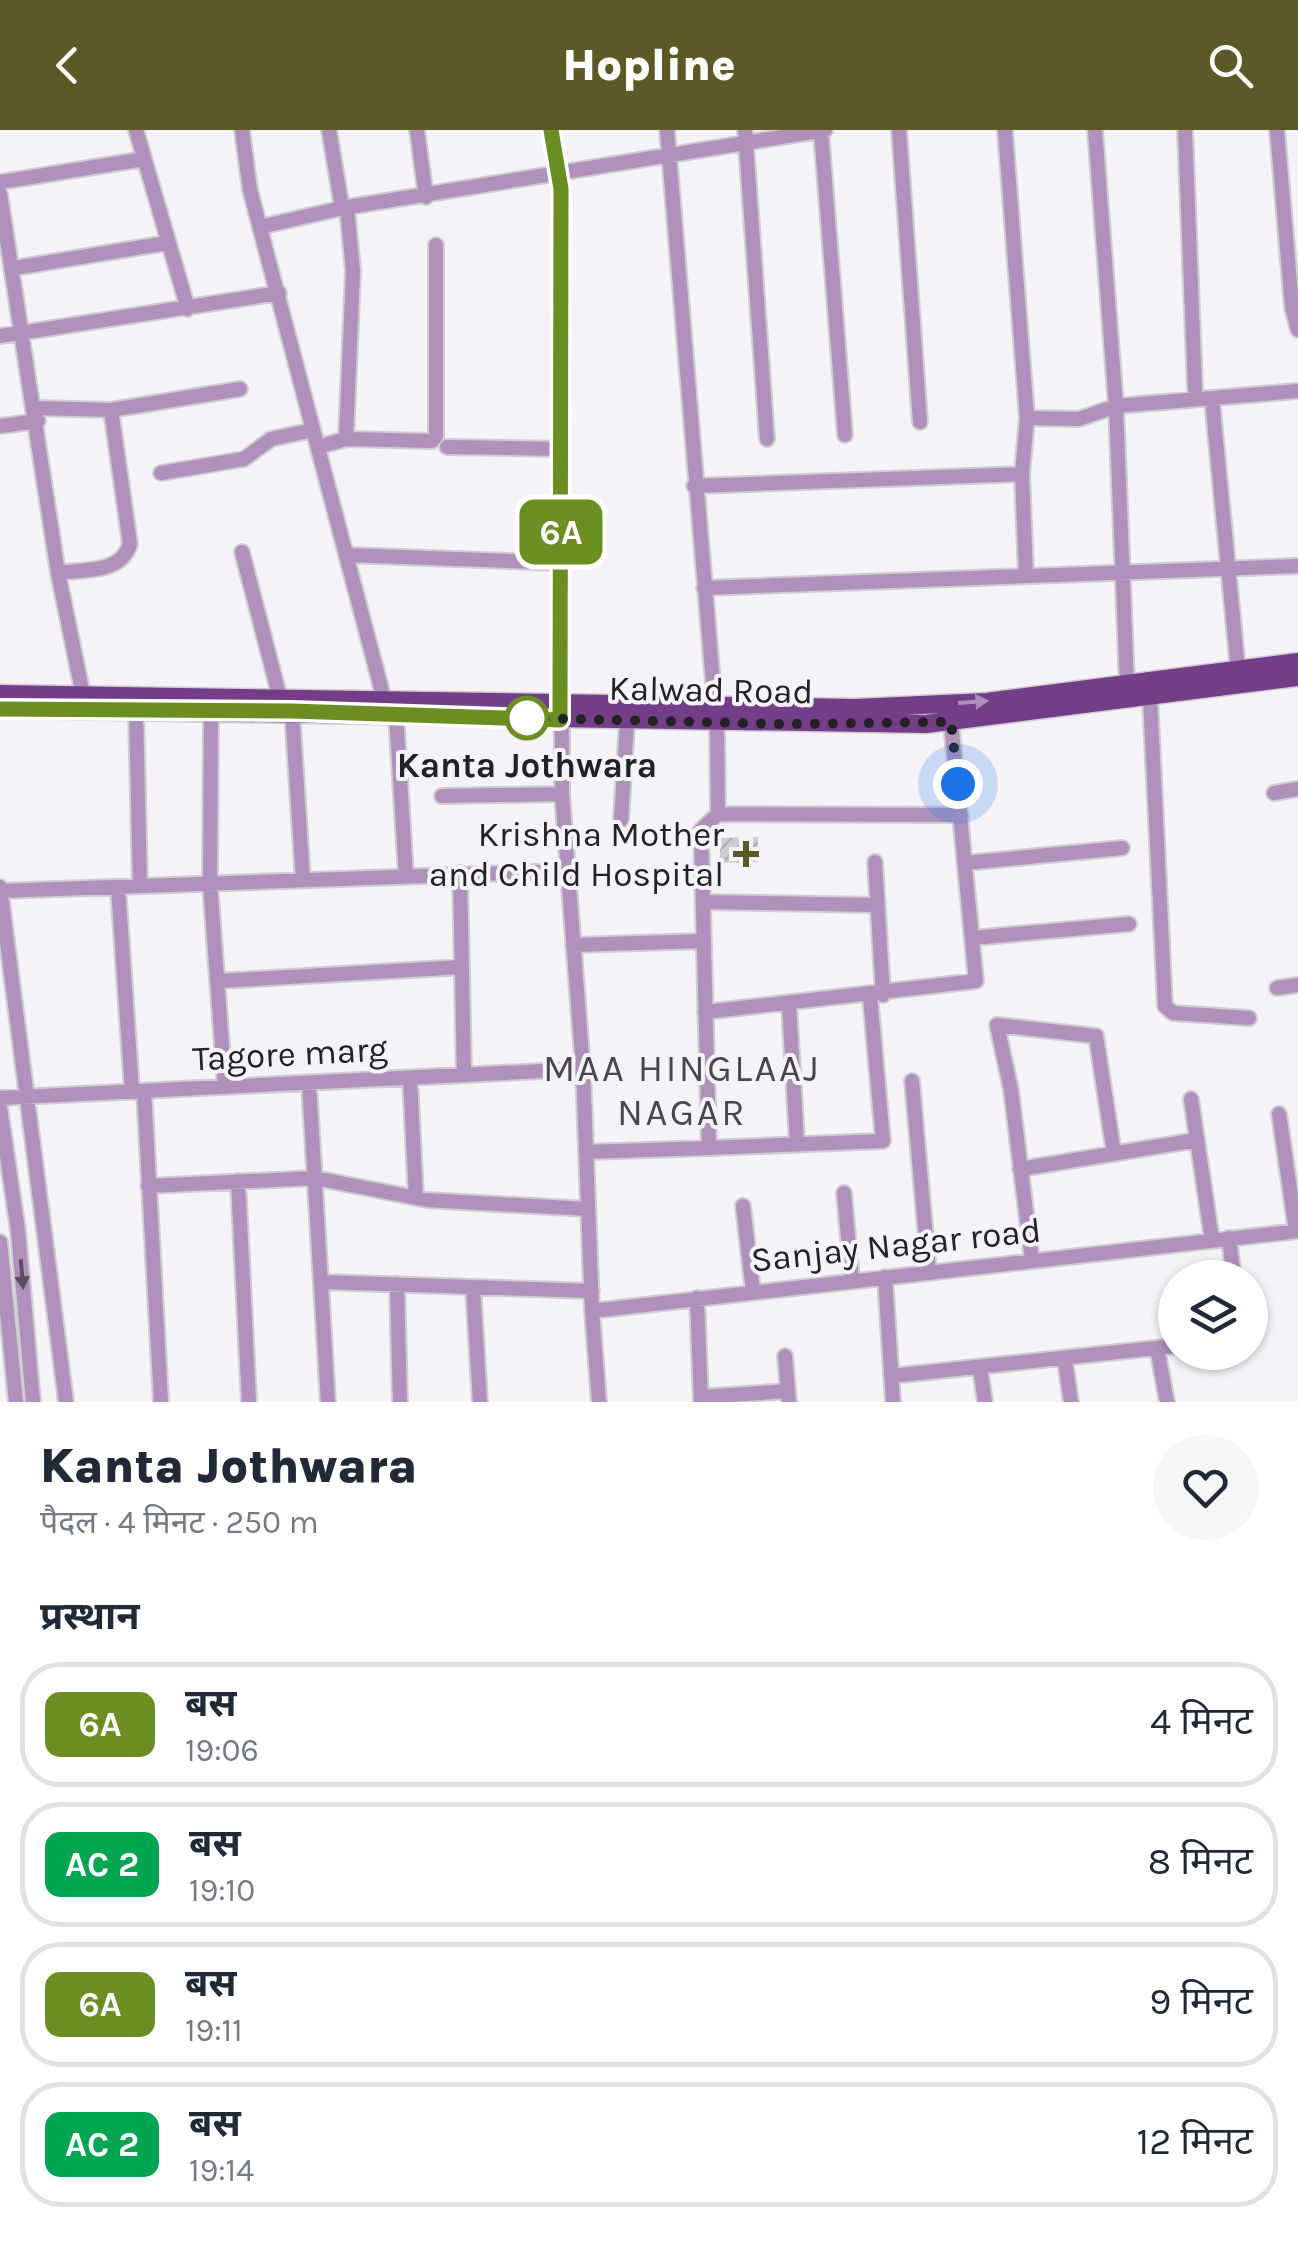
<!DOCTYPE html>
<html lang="hi">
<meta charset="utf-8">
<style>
body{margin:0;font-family:Karla,"Noto Sans Devanagari",sans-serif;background:#f6f6f7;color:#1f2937;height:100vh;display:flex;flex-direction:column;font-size:38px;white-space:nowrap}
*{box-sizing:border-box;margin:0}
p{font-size:32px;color:#747a83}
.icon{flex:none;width:55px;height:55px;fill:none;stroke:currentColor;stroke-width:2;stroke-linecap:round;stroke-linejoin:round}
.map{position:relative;height:1272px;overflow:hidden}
.panel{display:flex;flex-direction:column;background:#fff;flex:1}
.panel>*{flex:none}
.badge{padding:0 20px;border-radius:15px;font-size:35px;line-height:65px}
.controls{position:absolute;left:1158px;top:1130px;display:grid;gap:20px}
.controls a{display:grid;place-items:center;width:110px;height:110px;border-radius:50%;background:#fff;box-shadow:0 2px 8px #0004;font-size:50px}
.you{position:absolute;width:50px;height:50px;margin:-25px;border:8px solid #fff;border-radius:50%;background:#1a73e8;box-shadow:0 0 0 15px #1a73e833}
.map>.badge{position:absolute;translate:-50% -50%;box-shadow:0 0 0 5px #fff}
h2{padding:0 40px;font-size:38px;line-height:90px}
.round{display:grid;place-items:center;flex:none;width:105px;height:105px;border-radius:52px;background:#f6f6f7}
.head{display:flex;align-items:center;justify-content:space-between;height:170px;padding:0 40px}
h1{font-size:48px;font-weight:800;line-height:75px}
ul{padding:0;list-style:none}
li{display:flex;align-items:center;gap:30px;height:125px;margin:0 20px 15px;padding:0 20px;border:5px solid #e0e1e3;border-radius:40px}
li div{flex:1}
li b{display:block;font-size:38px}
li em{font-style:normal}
li .badge{min-width:110px;font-weight:700;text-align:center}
header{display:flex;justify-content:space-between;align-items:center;height:130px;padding:0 40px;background:#5d5926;color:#fff;font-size:45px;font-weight:800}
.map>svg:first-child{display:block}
</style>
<header><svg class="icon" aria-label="back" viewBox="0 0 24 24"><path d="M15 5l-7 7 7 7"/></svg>Hopline<svg class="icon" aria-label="search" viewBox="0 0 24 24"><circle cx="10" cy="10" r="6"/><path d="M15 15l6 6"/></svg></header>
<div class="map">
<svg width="1298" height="1272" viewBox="0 0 1298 1272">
<defs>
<pattern id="building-hatch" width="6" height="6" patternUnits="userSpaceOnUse" patternTransform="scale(2.5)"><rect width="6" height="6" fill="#d0cdd2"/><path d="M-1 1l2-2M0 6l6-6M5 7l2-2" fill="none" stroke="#b2b0b4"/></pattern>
</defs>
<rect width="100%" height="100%" fill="#f6f3f8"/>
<path fill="url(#building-hatch)" d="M 758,707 L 758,732 L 720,733 L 720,708 Z"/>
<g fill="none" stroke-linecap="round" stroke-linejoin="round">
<defs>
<path id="minor" d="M 136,0 L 188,179
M 242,0 L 250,60 L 384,569
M 329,0 L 342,78 L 825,0
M 417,0 L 426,67
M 551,0 L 561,59 L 562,664 L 583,939 L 592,1181
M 667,0 L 715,577
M 745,0 L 767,309
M 899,0 L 920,292
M 1005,0 L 1027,288 L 1022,344 L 1026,445
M 1095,0 L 1116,276 L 1127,555
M 1185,0 L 1195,259
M 1277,0 L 1292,177 L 1298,200
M 821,1 L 845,305
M 0,52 L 144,29
M 0,64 L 58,443 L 83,565
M 260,97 L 342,78
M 14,138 L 167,113
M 0,206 L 279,163
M 1212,269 L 1238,540
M 37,278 L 111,280 L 240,259
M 1027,288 L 1079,289 L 1116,276 L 1298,261
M 0,296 L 38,291
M 346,309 L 432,311 L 436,306 L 436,115
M 318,317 L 346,309 L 353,141 L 347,78
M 447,317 L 561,319
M 161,343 L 244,329 L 271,309 L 313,300
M 694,356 L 1022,344
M 242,422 L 280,568
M 348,425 L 561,433
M 58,443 C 85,439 121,444 130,414 L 111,280
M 704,458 L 1298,436
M 1150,567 L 1165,876 L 1173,883 L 1249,888
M 211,580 L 210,753 L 225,957
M 136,581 L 140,756
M 292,581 L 303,750
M 396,583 L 406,746
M 717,593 L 718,684
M 1274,663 L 1298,659
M 442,666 L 562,664
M 621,690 L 627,592
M 875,732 L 883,865
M 965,733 L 1122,718
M 460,743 L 464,945
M 0,757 L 66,1272
M 118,757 L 132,961
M 0,761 L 565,741
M 704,772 L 876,775
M 972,808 L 1129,794
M 573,815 L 704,811
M 219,851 L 462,837
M 1277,858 L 1298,855
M 789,874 L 797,1013
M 705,882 L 976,851 L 951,592
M 410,948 L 416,1068
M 912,951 L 929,1142
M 309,954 L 328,1272
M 144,961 L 161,1272
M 0,968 L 583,939
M 1191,969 L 1212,1110
M 0,978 L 18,1101 L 33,1272
M 1279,984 L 1296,1101
M 709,1018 L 883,1011 L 870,866
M 586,1022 L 709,1018 L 701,700 L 718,684 L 961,685
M 1020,1039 L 1197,1010
M 238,1051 L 249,1272
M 148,1056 L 315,1048 L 427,1070 L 588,1079
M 844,1063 L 852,1150
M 743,1076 L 753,1162
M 1229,1108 L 1234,1148
M 0,1112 L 16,1272
M 1032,1130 L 1011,960 L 997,895 L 1096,906 L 1114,1024
M 885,1147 L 893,1272
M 323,1152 L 592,1161
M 397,1154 L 400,1272
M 473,1157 L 480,1272
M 697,1168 L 701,1272
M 1157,1218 L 1167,1272
M 785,1226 L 788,1261
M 1065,1231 L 1071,1272
M 980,1238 L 985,1272
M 891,1246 L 1175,1216
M 701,1267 L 788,1261 L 789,1272
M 599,1272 L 592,1181 L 1298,1101"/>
<path id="major" d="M 0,564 L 855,578 L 986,572 L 1298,532
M 0,579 L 926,594 L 1298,547"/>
</defs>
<use href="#minor" stroke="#d0cdd2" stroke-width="18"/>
<use href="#major" stroke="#d0cdd2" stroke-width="21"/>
<use href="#minor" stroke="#af91bb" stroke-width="14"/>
<use href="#major" stroke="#733d88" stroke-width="18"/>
</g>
<defs><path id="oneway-solid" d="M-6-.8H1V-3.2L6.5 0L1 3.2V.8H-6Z" transform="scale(2.5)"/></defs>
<use fill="#ae8fba" href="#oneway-solid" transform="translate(973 572) rotate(-4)"/>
<use fill="#5a4e60" href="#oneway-solid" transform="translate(22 1144) rotate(85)"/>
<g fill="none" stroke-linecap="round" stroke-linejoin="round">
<defs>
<path id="line" d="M 0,579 L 292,581 L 560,590 L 561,59 L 551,0"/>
</defs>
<use href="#line" stroke="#fff" stroke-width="22"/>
<use href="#line" stroke="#6b8e23" stroke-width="15"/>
<path stroke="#222123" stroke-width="10" stroke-dasharray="0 18" d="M 527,588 L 784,594 L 951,592 L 958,654"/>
</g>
<circle fill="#fff" stroke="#6b8e23" stroke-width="5" cx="527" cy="588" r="20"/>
<path fill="#5d5926" stroke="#f6f3f8" stroke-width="4" d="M741 709h10v10h10v10h-10v10h-10v-10h-10v-10h10z"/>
<g text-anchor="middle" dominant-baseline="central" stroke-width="8" stroke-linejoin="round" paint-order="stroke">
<g font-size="35" fill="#222123" stroke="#f6f3f8">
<text transform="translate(711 560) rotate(1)">Kalwad Road</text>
<text transform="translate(290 924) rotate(-3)">Tagore marg</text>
<text transform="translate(896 1115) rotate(-6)">Sanjay Nagar road</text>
</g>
<g font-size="35" font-weight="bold" fill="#222123" stroke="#f6f3f8">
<text x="527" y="635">Kanta Jothwara</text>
</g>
<g font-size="35" fill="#222123" stroke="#f6f3f8" text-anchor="end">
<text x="724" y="704">Krishna Mother<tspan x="724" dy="40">and Child Hospital</tspan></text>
</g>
<g font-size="38" letter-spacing="2.5" fill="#49474b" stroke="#f6f3f8">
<text x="682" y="938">MAA HINGLAAJ<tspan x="682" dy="44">NAGAR</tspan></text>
</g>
</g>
</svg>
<div class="controls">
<a><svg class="icon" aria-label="layers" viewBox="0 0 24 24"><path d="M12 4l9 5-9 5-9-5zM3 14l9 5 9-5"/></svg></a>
</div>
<div class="you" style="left:958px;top:654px"></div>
<b class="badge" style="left:561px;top:402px;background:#6b8e23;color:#fff">6A</b>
</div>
<section class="panel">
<div class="head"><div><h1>Kanta Jothwara</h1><p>पैदल · 4 मिनट · 250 m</p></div><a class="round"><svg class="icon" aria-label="heart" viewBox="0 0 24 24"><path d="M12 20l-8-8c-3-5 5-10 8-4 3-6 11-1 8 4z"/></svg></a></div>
<h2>प्रस्थान</h2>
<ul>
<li><span class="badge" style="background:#6b8e23;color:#fff">6A</span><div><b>बस</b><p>19:06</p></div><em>4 मिनट</em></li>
<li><span class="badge" style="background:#00a651;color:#fff">AC 2</span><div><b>बस</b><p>19:10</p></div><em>8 मिनट</em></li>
<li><span class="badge" style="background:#6b8e23;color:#fff">6A</span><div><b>बस</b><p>19:11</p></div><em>9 मिनट</em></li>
<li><span class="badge" style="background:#00a651;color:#fff">AC 2</span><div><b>बस</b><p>19:14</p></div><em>12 मिनट</em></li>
</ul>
</section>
